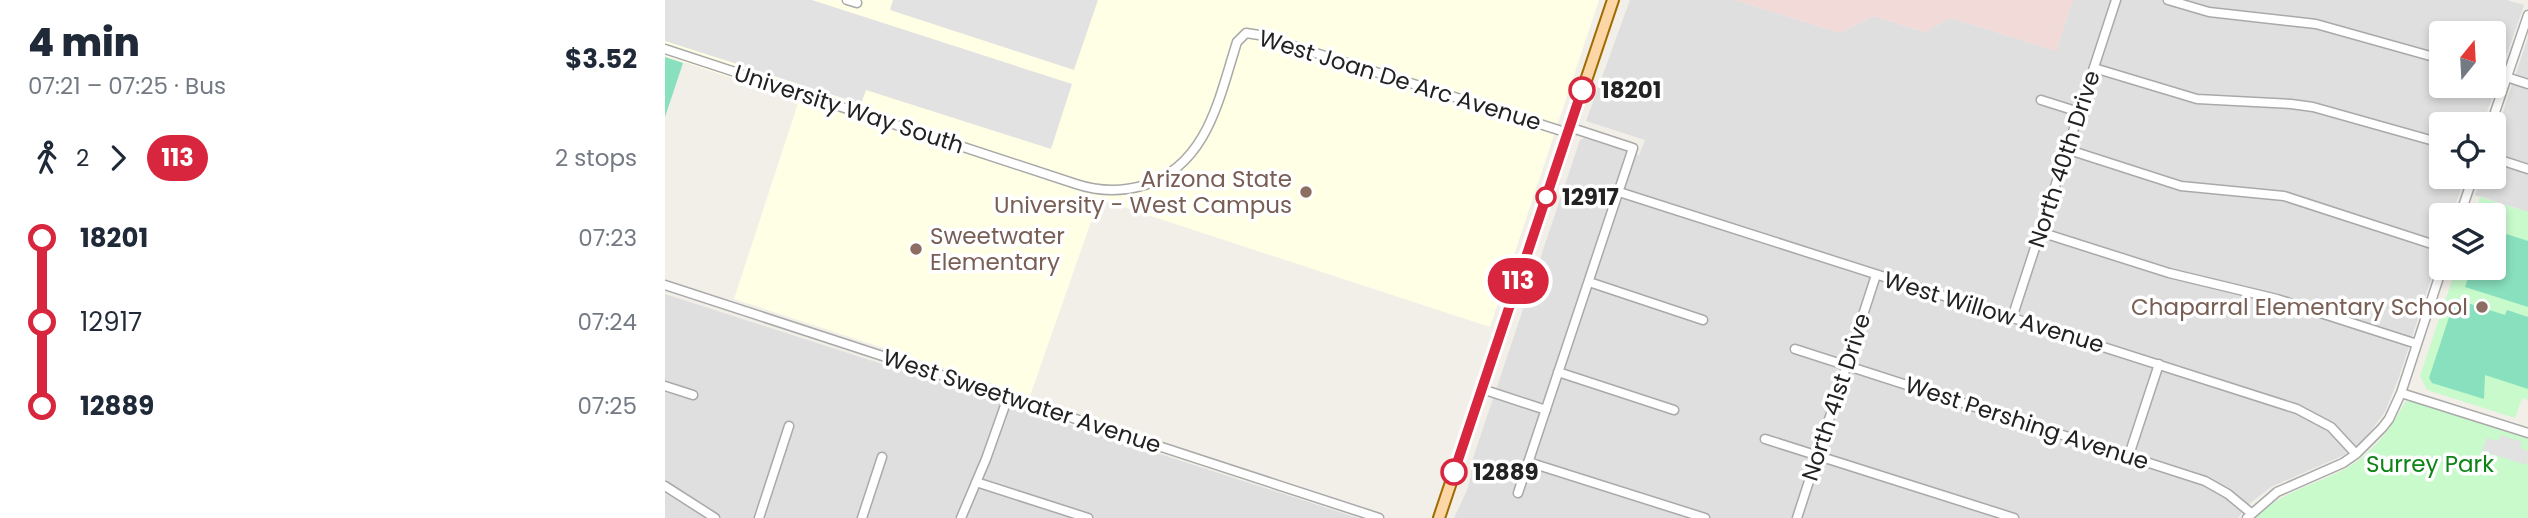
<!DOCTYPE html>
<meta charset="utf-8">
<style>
body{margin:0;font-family:Poppins,sans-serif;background:#f2f2f3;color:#1f2937;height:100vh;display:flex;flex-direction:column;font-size:26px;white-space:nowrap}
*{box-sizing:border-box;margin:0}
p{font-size:23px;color:#747a83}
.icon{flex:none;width:38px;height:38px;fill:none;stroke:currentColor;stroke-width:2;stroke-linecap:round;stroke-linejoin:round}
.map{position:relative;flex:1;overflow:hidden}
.side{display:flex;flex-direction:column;background:#fff;width:665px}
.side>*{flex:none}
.badge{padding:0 14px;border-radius:23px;font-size:24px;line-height:46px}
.needle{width:46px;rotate:18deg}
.fabs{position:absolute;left:1764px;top:21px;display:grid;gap:14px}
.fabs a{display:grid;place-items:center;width:77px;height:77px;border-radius:7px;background:#fff;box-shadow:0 4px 10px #0003;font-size:35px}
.map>.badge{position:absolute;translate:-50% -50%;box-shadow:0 0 0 4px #fff}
.legs{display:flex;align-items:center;gap:10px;height:77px;padding:0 28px;font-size:23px}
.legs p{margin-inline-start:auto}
.overview{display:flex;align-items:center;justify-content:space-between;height:119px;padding:0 28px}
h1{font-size:38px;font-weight:800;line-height:52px}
ul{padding:0 28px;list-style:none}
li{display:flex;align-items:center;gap:24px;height:84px;font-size:26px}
li i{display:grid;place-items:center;width:10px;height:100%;margin:0 9px;background:currentColor}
li i::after{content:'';width:18px;height:18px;margin:-9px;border:5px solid;border-radius:50%;background:#fff}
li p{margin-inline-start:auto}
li:first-child i{background:linear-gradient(#0000 50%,currentColor 0)}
li:last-child i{background:linear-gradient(currentColor 50%,#0000 0)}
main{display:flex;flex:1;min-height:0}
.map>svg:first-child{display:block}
</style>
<main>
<section class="side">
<div class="overview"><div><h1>4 min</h1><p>07:21 – 07:25 · Bus</p></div><b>$3.52</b></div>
<div class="legs"><svg class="icon" aria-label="walk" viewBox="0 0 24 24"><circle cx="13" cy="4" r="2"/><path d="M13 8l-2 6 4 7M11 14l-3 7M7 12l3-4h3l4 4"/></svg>2<svg class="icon" aria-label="forward" viewBox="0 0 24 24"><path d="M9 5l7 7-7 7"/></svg><b class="badge" style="background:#d7263d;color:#fff">113</b><p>2 stops</p></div>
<ul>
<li><i style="color:#d7263d"></i><b>18201</b><p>07:23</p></li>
<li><i style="color:#d7263d"></i><span>12917</span><p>07:24</p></li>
<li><i style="color:#d7263d"></i><b>12889</b><p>07:25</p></li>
</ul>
</section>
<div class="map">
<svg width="1863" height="518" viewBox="0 0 1863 518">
<rect width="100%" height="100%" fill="#f2efe9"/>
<path fill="#e0dfdf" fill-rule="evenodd" d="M 965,0 L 1070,0 L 1175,33 L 1208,16 L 1259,32 L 1286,18 L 1391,51 L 1408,0 L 1842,0 L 1859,5 L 1818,124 L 1776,124 L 1776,177 L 1800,177 L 1787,215 L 1776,215 L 1776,248 L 1734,377 L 1720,412 L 1698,441 L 1679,455 L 1606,487 L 1584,504 L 1573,518 L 789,518 L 802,490 L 806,476 L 807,461 L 915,140 L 919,138 L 974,155 L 980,140 L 921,121 ZM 1776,33 L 1829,33 L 1829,86 L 1776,86 Z
M 1863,37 L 1863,212 L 1810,195 L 1816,177 L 1829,177 L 1829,139 Z
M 0,294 L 693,518 L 0,518 Z"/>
<path fill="#f2dad9" d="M 1070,0 L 1408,0 L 1391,51 L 1286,18 L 1259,32 L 1208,16 L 1175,33 Z"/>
<path fill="#ffffe5" d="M 0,0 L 934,0 L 825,327 L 434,199 L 365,396 L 69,299 L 134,100 L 0,56 Z"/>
<path fill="#c8facc" d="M 1815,197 L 1863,212 L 1863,400 L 1857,398 L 1850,418 L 1762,390 L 1755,376 L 1791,268 L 1829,268 L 1829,215 L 1809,215 Z
M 1746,401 L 1863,439 L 1863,518 L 1590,518 C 1612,495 1641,487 1670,474 C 1703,459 1723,434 1740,402 Z"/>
<path fill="#88e0be" d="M 0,57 L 18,63 L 0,117 Z
M 1829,230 L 1863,241 L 1863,307 L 1800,287 L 1806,268 L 1829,268 Z
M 1790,299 L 1840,315 L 1842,310 L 1863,317 L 1863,389 L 1820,375 L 1819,399 L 1767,383 L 1764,378 Z"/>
<path fill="#e2e2e2" d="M 0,0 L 147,0 L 407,84 L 386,149 L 201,90 L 196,104 L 0,41 Z
M 228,0 L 433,0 L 409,70 L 225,10 Z
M 1836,435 L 1857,442 L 1855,448 L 1863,451 L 1862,465 L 1817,451 L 1822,438 L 1833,441 Z"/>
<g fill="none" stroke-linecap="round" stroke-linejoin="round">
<defs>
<path id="minor" d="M 182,0 L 192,3
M 1503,0 L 1544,12 L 1651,24 L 1776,59
M 0,49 L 411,184 C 435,192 457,192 480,185 C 543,164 554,98 572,42 L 581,33 L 594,35 L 903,133
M 1429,68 L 1532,99 L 1626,104 L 1648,107 L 1776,143
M 1829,73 L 1863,84
M 1376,100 L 1414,112
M 1826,124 L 1863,15
M 1401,149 L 1516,186 L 1619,196 L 1776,247
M 1829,158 L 1863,169
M 954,192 L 1632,409 L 1666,427 L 1691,454
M 1795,215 L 1808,177
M 1375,232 L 1504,273 L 1612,299 L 1752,344
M 924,282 L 1038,320
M 0,285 L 714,518
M 1347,318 L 1451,0
M 1130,349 L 1540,481 L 1563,494 L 1586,513
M 893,372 L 1009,410
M 0,386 L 28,395
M 817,389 L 881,410
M 1736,393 L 1863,433
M 1100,439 L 1349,518
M 1464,455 L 1494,364
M 863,462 L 1040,518
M 311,482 L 423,518
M 0,486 L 50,518
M 853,493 L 968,148 L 904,127
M 94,518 L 124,426
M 197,518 L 217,457
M 296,518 L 321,459 L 343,397
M 1132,518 L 1211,275
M 1582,518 L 1612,492 L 1678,463 L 1691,454 L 1717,428 L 1724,419 L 1736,393 L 1777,268"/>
<path id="major" d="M 774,518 L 948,0"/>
</defs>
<use href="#minor" stroke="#a9a9a9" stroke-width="11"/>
<use href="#major" stroke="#a06b00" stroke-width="14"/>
<use href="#minor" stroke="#fff" stroke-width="8"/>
<use href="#major" stroke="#fcd6a4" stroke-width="10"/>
</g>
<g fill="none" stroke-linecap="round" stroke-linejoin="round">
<defs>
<path id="line-1" d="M 789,472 L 917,90"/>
</defs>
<use href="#line-1" stroke="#fff" stroke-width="16"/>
<use href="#line-1" stroke="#d7263d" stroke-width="10"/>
</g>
<g fill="#fff" stroke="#d7263d" stroke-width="3.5">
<circle cx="917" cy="90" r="12"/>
<circle cx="881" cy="197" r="9"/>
<circle cx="789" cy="472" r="12"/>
</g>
<g fill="#8d6e63" stroke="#fff" stroke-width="2.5">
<circle cx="641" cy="192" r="7"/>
<circle cx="251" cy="249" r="7"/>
<circle cx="1817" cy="307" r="7"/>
</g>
<g text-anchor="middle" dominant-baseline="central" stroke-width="7" stroke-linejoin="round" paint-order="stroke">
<g font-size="23" fill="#222" stroke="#fff">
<text transform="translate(735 80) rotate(17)">West Joan De Arc Avenue</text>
<text transform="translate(184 109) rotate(18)">University Way South</text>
<text transform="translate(1399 159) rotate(-72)">North 40th Drive</text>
<text transform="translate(1329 312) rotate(17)">West Willow Avenue</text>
<text transform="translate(1171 397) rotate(-72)">North 41st Drive</text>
<text transform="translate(357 401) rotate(18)">West Sweetwater Avenue</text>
<text transform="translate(1362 423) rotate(18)">West Pershing Avenue</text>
</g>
<g font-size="23" font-weight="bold" fill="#222" stroke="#fff" text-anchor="start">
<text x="936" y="90">18201</text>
<text x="897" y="197">12917</text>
<text x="808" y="472">12889</text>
</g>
<g font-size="23" fill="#785e54" stroke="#fff" text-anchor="end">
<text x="627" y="179">Arizona State<tspan x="627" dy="26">University - West Campus</tspan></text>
<text x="265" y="236" text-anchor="start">Sweetwater<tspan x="265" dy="26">Elementary</tspan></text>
<text x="1803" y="307">Chaparral Elementary School</text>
</g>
<g font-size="23" fill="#0c8416" stroke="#fff">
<text x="1765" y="464">Surrey Park</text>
</g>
</g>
</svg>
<div class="fabs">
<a><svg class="needle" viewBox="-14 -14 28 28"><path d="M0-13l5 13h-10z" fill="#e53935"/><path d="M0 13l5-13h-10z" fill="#747a83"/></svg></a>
<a><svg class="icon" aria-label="locate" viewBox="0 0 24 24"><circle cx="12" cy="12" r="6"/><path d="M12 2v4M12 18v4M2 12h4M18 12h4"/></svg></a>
<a><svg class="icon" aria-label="layers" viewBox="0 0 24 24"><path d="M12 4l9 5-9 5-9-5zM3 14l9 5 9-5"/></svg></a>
</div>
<b class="badge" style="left:853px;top:281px;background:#d7263d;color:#fff">113</b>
</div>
</main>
